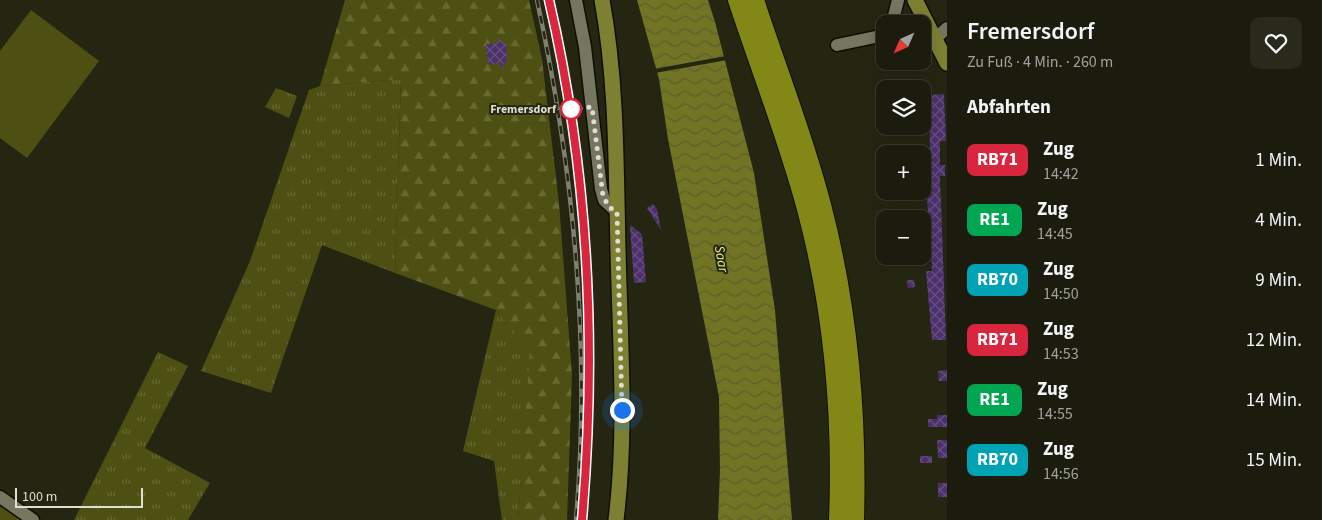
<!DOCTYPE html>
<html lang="de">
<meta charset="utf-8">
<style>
body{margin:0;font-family:"Source Sans 3",sans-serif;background:#29291c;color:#f1f3f6;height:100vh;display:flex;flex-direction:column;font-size:19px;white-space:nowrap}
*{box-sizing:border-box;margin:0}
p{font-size:16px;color:#a0a19e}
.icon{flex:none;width:28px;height:28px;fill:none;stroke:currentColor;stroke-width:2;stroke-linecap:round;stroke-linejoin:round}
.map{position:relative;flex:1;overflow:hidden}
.side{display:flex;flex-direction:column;background:#1c1c0e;width:375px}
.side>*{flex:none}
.badge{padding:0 10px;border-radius:8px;font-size:18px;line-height:32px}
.needle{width:32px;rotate:225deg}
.tools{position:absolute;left:876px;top:15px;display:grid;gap:10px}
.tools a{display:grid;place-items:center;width:55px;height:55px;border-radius:10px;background:#1c1c0e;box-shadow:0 2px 12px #0003,0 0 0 1px #3a3a2e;font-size:25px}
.scale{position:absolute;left:15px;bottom:12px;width:128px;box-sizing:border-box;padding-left:5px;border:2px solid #dedfd2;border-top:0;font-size:14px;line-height:18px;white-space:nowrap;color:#dedfd2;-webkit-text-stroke:4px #252612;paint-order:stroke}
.you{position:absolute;width:25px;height:25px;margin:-12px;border:4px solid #fff;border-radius:50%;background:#1a73e8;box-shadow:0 0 0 8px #1a73e833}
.map>.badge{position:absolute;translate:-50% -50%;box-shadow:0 0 0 2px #fff}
h2{padding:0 20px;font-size:19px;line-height:45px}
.round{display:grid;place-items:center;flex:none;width:52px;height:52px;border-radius:10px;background:#29291c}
.summary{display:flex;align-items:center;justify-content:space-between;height:85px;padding:0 20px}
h1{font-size:24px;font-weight:600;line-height:38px}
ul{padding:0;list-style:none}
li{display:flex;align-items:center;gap:15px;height:60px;padding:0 20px}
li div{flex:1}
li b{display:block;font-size:19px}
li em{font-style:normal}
li .badge{min-width:55px;font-weight:700;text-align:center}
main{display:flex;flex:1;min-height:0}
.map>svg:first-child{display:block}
</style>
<main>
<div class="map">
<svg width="947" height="520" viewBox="0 0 947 520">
<defs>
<pattern id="grass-tufts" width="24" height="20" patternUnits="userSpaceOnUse" patternTransform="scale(1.25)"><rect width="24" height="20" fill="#4e5013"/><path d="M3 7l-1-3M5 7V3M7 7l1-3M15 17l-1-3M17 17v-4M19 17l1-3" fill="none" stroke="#676934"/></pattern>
<pattern id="forest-firs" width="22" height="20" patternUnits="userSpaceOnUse" patternTransform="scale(1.25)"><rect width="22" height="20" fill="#4e5013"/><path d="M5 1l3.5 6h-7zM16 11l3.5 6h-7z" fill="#676934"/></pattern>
<pattern id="water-waves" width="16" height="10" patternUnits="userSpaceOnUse" patternTransform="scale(1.25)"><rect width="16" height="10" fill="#717423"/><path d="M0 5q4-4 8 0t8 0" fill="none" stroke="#5c5e30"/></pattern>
<pattern id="building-cross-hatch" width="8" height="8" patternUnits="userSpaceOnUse" patternTransform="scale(1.25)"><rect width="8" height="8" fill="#4c306c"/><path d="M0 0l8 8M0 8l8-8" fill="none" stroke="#654e80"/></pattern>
</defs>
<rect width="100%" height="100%" fill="#252612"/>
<path fill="url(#grass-tufts)" d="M 401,79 L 395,273 L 322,245 L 271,393 L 201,371 L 250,261 L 309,90 L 320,86 Z
M 276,88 L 297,96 L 289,118 L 265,107 Z
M 496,310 L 531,351 L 518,520 L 502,520 L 494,461 L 463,451 Z
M 158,352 L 188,366 L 145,448 L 210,483 L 188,520 L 74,520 Z
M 0,505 L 2,507 L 20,520 L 0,520 Z"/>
<path fill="url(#forest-firs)" d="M 345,0 L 529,0 L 542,59 L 559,203 L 572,375 L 567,520 L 518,520 L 530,351 L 496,310 L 395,273 L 401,79 L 320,86 Z"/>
<path fill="#4e5013" d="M 31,10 L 99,61 L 27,158 L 0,138 L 0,51 Z"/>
<path fill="url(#water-waves)" d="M 637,0 L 708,0 L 715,22 L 754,173 L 775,310 L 792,520 L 718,520 L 720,471 L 719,397 L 668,139 L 659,79 Z"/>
<path fill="#252612" d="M 726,56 L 727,60 L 655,73 L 654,69 Z"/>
<path fill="url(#building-cross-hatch)" d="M 497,38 L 506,44 L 507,60 L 501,69 L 500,63 L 488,64 L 486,44 L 498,43 Z
M 944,94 L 946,141 L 940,141 L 940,165 L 945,165 L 945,176 L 940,176 L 946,340 L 932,340 L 926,271 L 932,271 L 931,249 L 929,249 L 926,222 L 929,222 L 926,187 L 929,187 L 929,161 L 922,161 L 922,149 L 930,149 L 929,95 Z
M 653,204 L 657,209 L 661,230 L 647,208 Z
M 630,225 L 642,234 L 646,282 L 634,283 Z
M 907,280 L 914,280 L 915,287 L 908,288 Z
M 947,370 L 947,381 L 939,381 L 938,371 Z
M 937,415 L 947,415 L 947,427 L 928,427 L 928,419 L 938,419 Z
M 937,440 L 947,440 L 947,458 L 938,458 Z
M 920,456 L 932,456 L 932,463 L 920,463 Z
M 938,483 L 947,483 L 947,497 L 938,497 Z"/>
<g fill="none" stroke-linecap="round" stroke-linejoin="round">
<defs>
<path id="minor" d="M 576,0 L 585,47 L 601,189 L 604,200 L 617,212
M 892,24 L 898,0
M 936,38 L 947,28
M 837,45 L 885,35
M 0,497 L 33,520"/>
<path id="major" d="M 602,0 C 617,82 616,167 618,250 C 620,340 627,431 616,520
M 915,0 L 947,63"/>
<path id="highway" d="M 737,0 C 760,70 787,138 806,209 C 833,310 842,415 838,520
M 755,0 C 777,68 804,135 822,205 C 849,308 858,414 855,520"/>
</defs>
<use href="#minor" stroke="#0e0f00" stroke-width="15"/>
<use href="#major" stroke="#0e0f00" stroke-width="18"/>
<use href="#highway" stroke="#0e0f00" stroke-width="20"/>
<use href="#minor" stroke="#74765f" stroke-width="12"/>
<use href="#major" stroke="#7d8033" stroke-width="15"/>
<use href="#highway" stroke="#838715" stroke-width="18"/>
<defs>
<path id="rail" d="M 537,0 C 574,171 591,345 576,520
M 549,0 C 579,128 592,259 590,390"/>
</defs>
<use href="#rail" stroke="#7f806f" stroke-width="4.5"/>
<use href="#rail" stroke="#252612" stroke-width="2.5" stroke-dasharray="8" stroke-linecap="butt"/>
</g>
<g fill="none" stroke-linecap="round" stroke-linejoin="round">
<defs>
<path id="line" d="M 549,0 C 589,172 597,345 582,520"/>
</defs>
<use href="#line" stroke="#fff" stroke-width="11"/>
<use href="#line" stroke="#d7263d" stroke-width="8"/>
<path stroke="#dedfd2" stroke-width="5" stroke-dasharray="0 9" d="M 571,109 L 592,107 L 603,196 L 609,207 L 617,212 L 622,410"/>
</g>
<circle fill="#fff" stroke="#d7263d" stroke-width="2.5" cx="571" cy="109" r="10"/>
<g text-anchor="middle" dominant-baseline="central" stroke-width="4" stroke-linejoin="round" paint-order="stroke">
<g font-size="12" font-weight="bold" fill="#dedfd2" stroke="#252612" text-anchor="end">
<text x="556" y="109">Fremersdorf</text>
</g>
<g font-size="14" font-style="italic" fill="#e7ed81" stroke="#252612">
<text transform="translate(721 259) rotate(80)">Saar</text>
</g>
</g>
</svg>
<div class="tools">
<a><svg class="needle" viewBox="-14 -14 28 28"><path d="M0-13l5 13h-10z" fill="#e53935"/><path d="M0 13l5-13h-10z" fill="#a0a19e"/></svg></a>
<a><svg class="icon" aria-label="layers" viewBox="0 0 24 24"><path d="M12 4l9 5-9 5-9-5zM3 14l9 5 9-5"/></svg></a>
<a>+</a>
<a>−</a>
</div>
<div class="scale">100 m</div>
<div class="you" style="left:622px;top:410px"></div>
</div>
<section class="side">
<div class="summary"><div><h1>Fremersdorf</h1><p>Zu Fuß · 4 Min. · 260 m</p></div><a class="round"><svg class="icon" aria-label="heart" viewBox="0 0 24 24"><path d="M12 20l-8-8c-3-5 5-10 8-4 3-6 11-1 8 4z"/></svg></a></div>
<h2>Abfahrten</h2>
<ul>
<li><span class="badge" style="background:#d7263d;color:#fff">RB71</span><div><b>Zug</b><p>14:42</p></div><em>1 Min.</em></li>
<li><span class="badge" style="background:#00a651;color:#fff">RE1</span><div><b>Zug</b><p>14:45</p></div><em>4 Min.</em></li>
<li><span class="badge" style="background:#00a3b4;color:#fff">RB70</span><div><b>Zug</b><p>14:50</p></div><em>9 Min.</em></li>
<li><span class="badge" style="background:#d7263d;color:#fff">RB71</span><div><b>Zug</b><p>14:53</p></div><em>12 Min.</em></li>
<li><span class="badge" style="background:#00a651;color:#fff">RE1</span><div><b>Zug</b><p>14:55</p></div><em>14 Min.</em></li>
<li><span class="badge" style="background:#00a3b4;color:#fff">RB70</span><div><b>Zug</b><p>14:56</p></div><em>15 Min.</em></li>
</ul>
</section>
</main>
